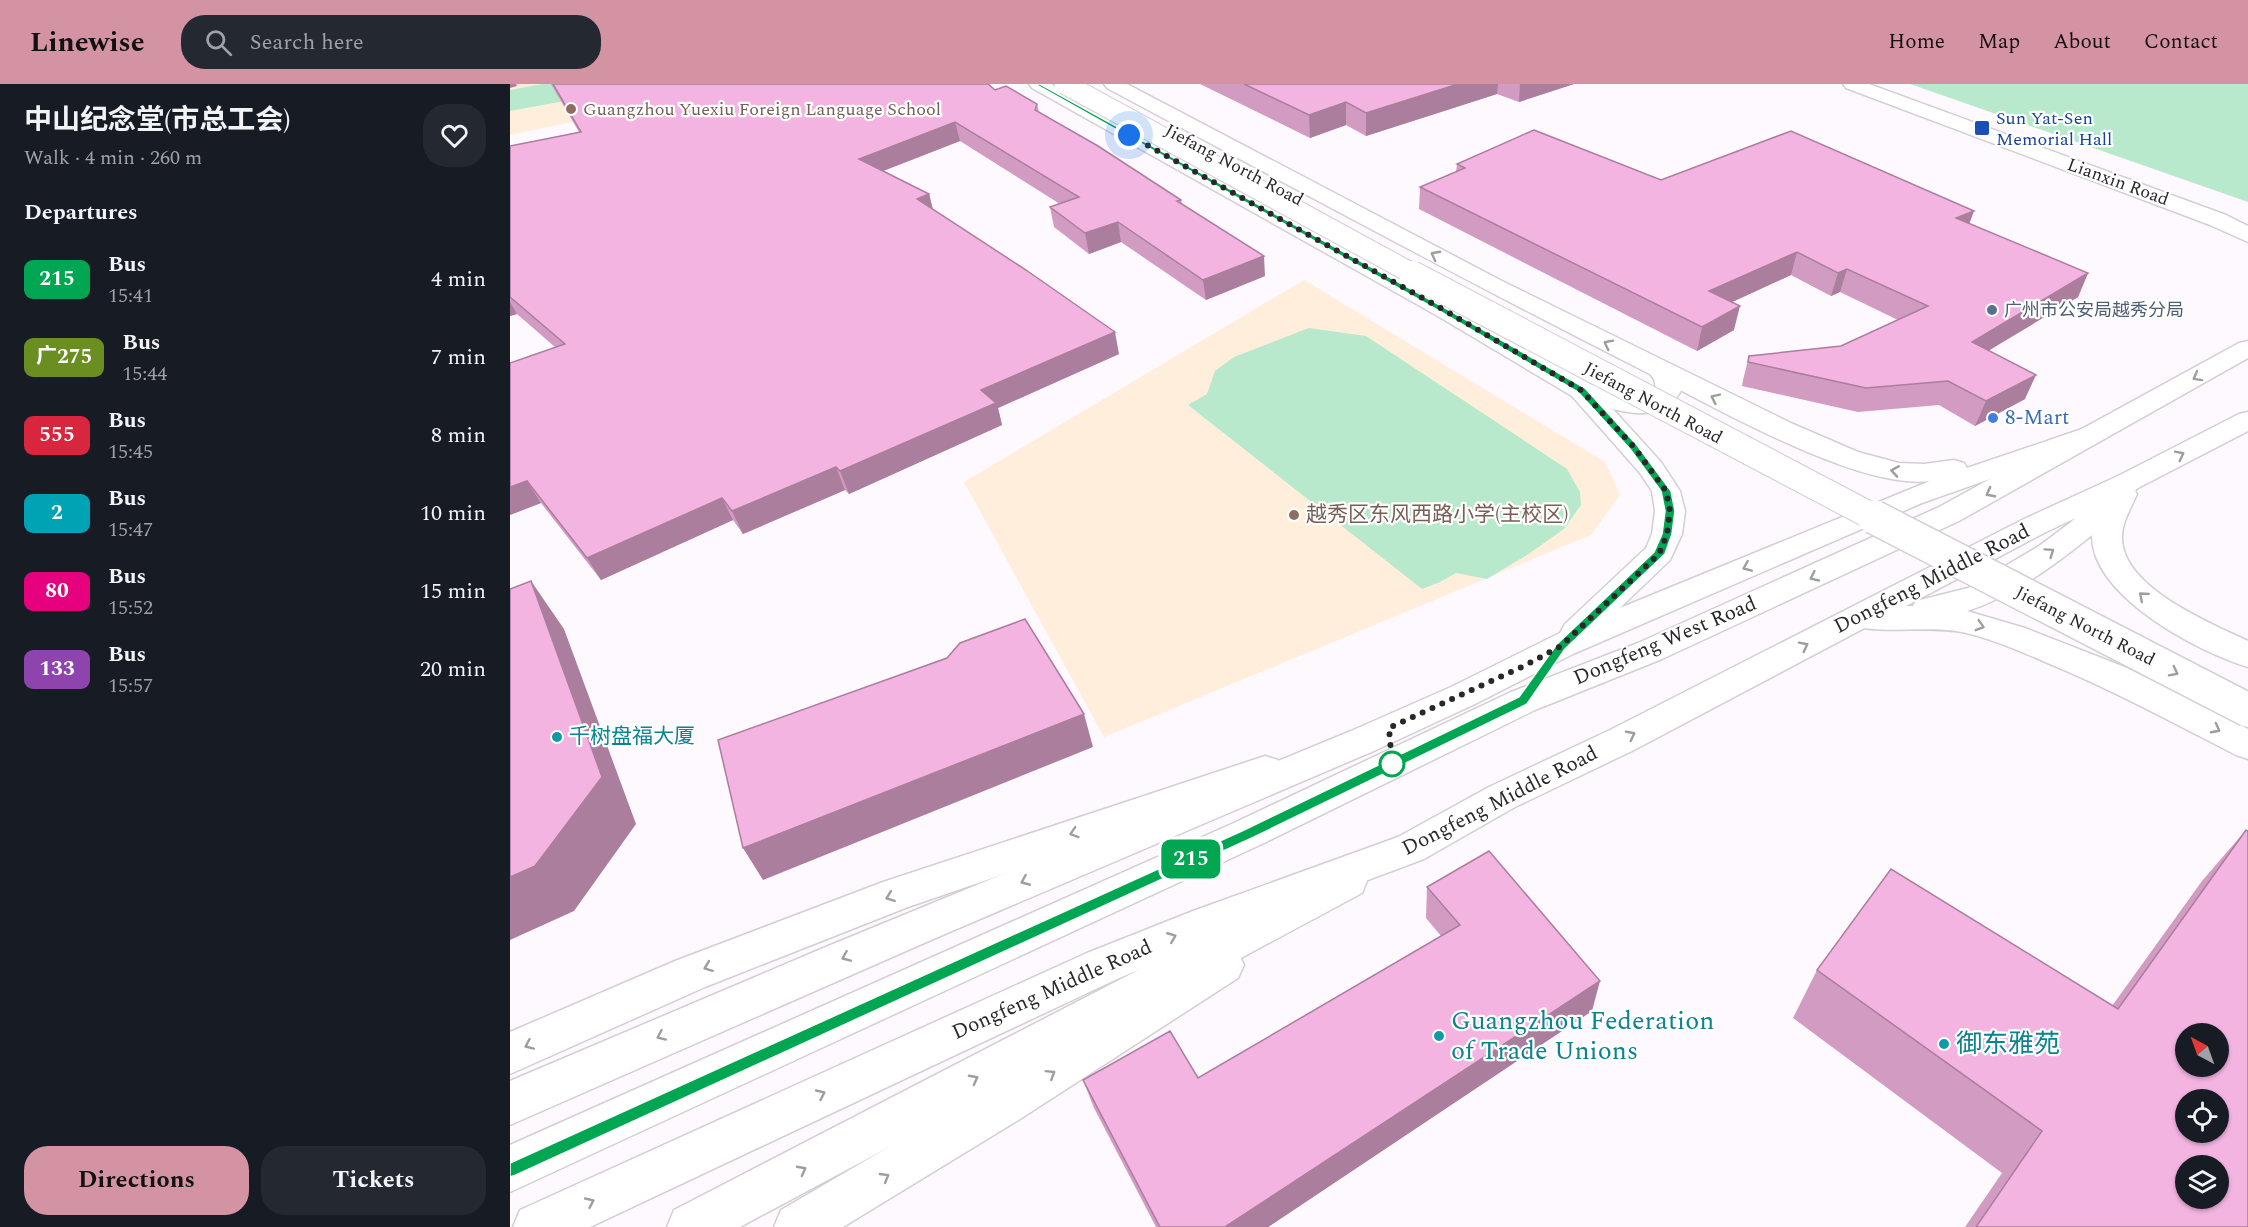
<!DOCTYPE html>
<meta charset="utf-8">
<style>
body{margin:0;font-family:Spectral,"Noto Sans SC",serif;background:#242831;color:#f1f3f6;height:100vh;display:flex;flex-direction:column;font-size:22px;white-space:nowrap}
*{box-sizing:border-box;margin:0}
p{font-size:20px;color:#9ea1a6}
.icon{flex:none;width:33px;height:33px;fill:none;stroke:currentColor;stroke-width:2;stroke-linecap:round;stroke-linejoin:round}
.map{position:relative;flex:1;overflow:hidden}
.details{display:flex;flex-direction:column;background:#171b24;width:510px}
.details>*{flex:none}
.badge{padding:0 12px;border-radius:9px;font-size:21px;line-height:39px}
.needle{width:39px;rotate:319deg}
.buttons{position:absolute;left:1665px;top:939px;display:grid;gap:12px}
.buttons a{display:grid;place-items:center;width:54px;height:54px;border-radius:50%;background:#171b24;box-shadow:0 2px 4px #0004;font-size:30px}
.you{position:absolute;width:30px;height:30px;margin:-15px;border:4px solid #fff;border-radius:50%;background:#1a73e8;box-shadow:0 0 0 9px #1a73e833}
.map>.badge{position:absolute;translate:-50% -50%;box-shadow:0 0 0 3px #fff}
h2{padding:0 24px;font-size:22px;line-height:54px}
.round{display:grid;place-items:center;flex:none;width:63px;height:63px;border-radius:24px;background:#242831}
.headline{display:flex;align-items:center;justify-content:space-between;height:102px;padding:0 24px}
h1{font-size:28px;font-weight:700;line-height:45px}
.action{display:flex;gap:12px;margin-top:auto;padding:12px 24px}
.action a{flex:1;height:69px;border-radius:24px;background:#d493a3;color:#111;font-size:24px;font-weight:700;line-height:69px;text-align:center}
.action a+a{background:#242831;color:#f1f3f6}
ul{padding:0;list-style:none}
li{display:flex;align-items:center;gap:18px;height:78px;padding:0 24px}
li div{flex:1}
li b{display:block;font-size:22px}
li em{font-style:normal}
li .badge{min-width:66px;font-weight:700;text-align:center}
header{display:flex;align-items:center;gap:36px;box-sizing:border-box;height:84px;padding:0 30px;background:#d493a3;color:#111}
header strong{font-size:28px}
nav{display:flex;gap:33px;margin-inline-start:auto;font-size:21px}
.search{width:420px;height:54px;background:#242831;display:flex;align-items:center;gap:15px;box-sizing:border-box;padding:0 21px;border-radius:24px;color:#9ea1a6;font-size:22px}
main{display:flex;flex:1;min-height:0}
.map>svg:first-child{display:block}
</style>
<header>
<strong>Linewise</strong>
<div class="search"><svg class="icon" aria-label="search" viewBox="0 0 24 24"><circle cx="10" cy="10" r="6"/><path d="M15 15l6 6"/></svg>Search here</div>
<nav><a>Home</a><a>Map</a><a>About</a><a>Contact</a></nav>
</header>
<main>
<section class="details">
<div class="headline"><div><h1>中山纪念堂(市总工会)</h1><p>Walk · 4 min · 260 m</p></div><a class="round"><svg class="icon" aria-label="heart" viewBox="0 0 24 24"><path d="M12 20l-8-8c-3-5 5-10 8-4 3-6 11-1 8 4z"/></svg></a></div>
<h2>Departures</h2>
<ul>
<li><span class="badge" style="background:#00a651;color:#fff">215</span><div><b>Bus</b><p>15:41</p></div><em>4 min</em></li>
<li><span class="badge" style="background:#6b8e23;color:#fff">广275</span><div><b>Bus</b><p>15:44</p></div><em>7 min</em></li>
<li><span class="badge" style="background:#d7263d;color:#fff">555</span><div><b>Bus</b><p>15:45</p></div><em>8 min</em></li>
<li><span class="badge" style="background:#00a3b4;color:#fff">2</span><div><b>Bus</b><p>15:47</p></div><em>10 min</em></li>
<li><span class="badge" style="background:#e6007e;color:#fff">80</span><div><b>Bus</b><p>15:52</p></div><em>15 min</em></li>
<li><span class="badge" style="background:#8e44ad;color:#fff">133</span><div><b>Bus</b><p>15:57</p></div><em>20 min</em></li>
</ul>
<div class="action"><a>Directions</a><a>Tickets</a></div>
</section>
<div class="map">
<svg width="1738" height="1143" viewBox="0 0 1738 1143">
<rect width="100%" height="100%" fill="#fef9fe"/>
<path fill="#ffeedc" d="M 0,0 L 190,0 L 197,10 L 0,51 Z
M 794,196 L 1095,378 L 1110,411 L 1081,451 L 594,653 L 454,398 Z"/>
<path fill="#b8e9cc" d="M 32,0 L 90,0 L 93,10 L 0,27 L 0,6 Z
M 1401,0 L 1738,0 L 1738,118 L 1400,0 Z
M 799,244 L 856,252 L 1057,385 L 1070,408 L 1071,421 L 1054,445 L 1020,469 L 977,495 L 946,489 L 930,498 L 912,505 L 678,321 L 697,310 L 705,287 L 724,273 Z"/>
<g fill="none" stroke-linecap="round" stroke-linejoin="round">
<defs>
<path id="minor" d="M 1333,0 L 1359,0 L 1716,131 L 1738,142 L 1738,158 L 1700,141 L 1336,4 Z
M 1150,278 C 1162,281 1171,291 1172,304 C 1153,349 1094,322 1062,312 L 1058,306 L 1062,300 C 1085,295 1110,314 1135,313 L 1146,304 L 1144,295 L 1137,286 L 1141,281 Z
M 755,672 L 768,676 L 773,686 L 768,696 L 398,823 L 195,903 L 0,990 L 0,948 L 165,877 L 373,798 Z
M 713,863 L 728,868 L 734,881 L 728,894 L 510,1035 L 333,1143 L 264,1143 L 271,1126 L 478,1005 L 698,868 Z"/>
<path id="major" d="M 519,0 L 541,0 L 942,221 L 1080,300 L 1151,378 L 1170,407 L 1175,427 L 1172,450 L 1160,476 L 1110,524 L 1420,397 C 1347,407 1194,317 1126,283 C 948,193 773,98 597,4 L 594,0 L 617,0 L 992,197 L 1283,340 L 1348,368 L 1389,379 L 1414,380 L 1444,376 L 1454,379 L 1457,384 L 1575,344 L 1585,346 L 1589,352 L 1585,358 L 1412,419 L 1063,570 L 965,620 L 866,666 L 421,856 L 0,1041 L 0,997 L 311,865 L 841,647 L 941,603 L 1050,549 L 1055,540 L 1136,464 L 1142,450 L 1145,427 L 1142,407 L 1130,389 L 1062,312 L 926,231 L 522,4 Z
M 1618,389 L 1628,392 L 1632,398 L 1625,407 L 1627,410 C 1621,424 1612,438 1612,453 C 1611,503 1700,539 1738,557 L 1738,583 C 1688,568 1581,512 1582,451 C 1545,481 1503,512 1457,527 L 1515,544 L 1617,584 L 1738,645 L 1738,675 L 1726,671 C 1662,638 1599,604 1533,577 C 1507,566 1480,554 1452,548 C 1415,541 1374,551 1339,541 L 1334,533 L 1339,525 L 1350,522 L 1403,522 L 1406,517 L 1458,504 L 1529,462 L 1561,438 L 1608,392 Z
M 838,780 L 852,785 L 857,797 L 852,809 L 230,1143 L 157,1143 L 164,1126 L 824,785 Z"/>
<path id="highway" d="M 1738,257 L 1738,274 L 1449,437 L 1152,575 L 1025,626 L 752,760 L 0,1108 L 0,1061 L 726,738 L 1001,608 L 1128,559 L 1429,423 L 1729,259 Z
M 1738,328 L 1738,347 L 1628,404 L 1534,449 L 1124,666 L 1005,723 L 914,775 L 711,851 L 607,895 L 80,1143 L 3,1143 L 10,1126 L 577,869 L 683,827 L 888,753 L 979,703 L 1100,646 L 1514,435 L 1608,392 L 1729,330 Z"/>
</defs>
<use href="#minor" stroke="#d4ced4" stroke-width="3"/>
<use href="#major" stroke="#d4ced4" stroke-width="3"/>
<use href="#highway" stroke="#d4ced4" stroke-width="3"/>
<use href="#minor" fill="#fff" fill-rule="evenodd"/>
<use href="#major" fill="#fff" fill-rule="evenodd"/>
<use href="#highway" fill="#fff" fill-rule="evenodd"/>
<defs>
<path id="major-bridge-far2" d="M 555,0 L 905,191"/>
<path id="major-bridge-far1" d="M 902,190 L 1367,435"/>
<path id="major-bridge" d="M 1364,433 L 1738,626"/>
</defs>
<use href="#major-bridge-far2" stroke="#d4ced4" stroke-width="22" stroke-linecap="butt"/>
<use href="#major-bridge-far1" stroke="#d4ced4" stroke-width="28" stroke-linecap="butt"/>
<use href="#major-bridge" stroke="#d4ced4" stroke-width="36" stroke-linecap="butt"/>
<use href="#major-bridge-far2" stroke="#fff" stroke-width="20"/>
<use href="#major-bridge-far1" stroke="#fff" stroke-width="26"/>
<use href="#major-bridge" stroke="#fff" stroke-width="33"/>
</g>
<path fill="#d29bc2" d="M 41,0 L 478,0 L 485,6 L 527,20 L 529,28 L 671,116 L 672,120 L 755,192 L 696,216 L 611,158 L 579,170 L 544,143 L 540,123 L 550,120 L 450,57 L 373,87 L 419,110 L 423,126 L 609,270 L 488,324 L 492,341 L 339,410 L 335,406 L 233,450 L 223,436 L 91,496 L 31,419 L 0,431 L 0,279 L 45,263 L 7,230 L 0,232 L 0,62 L 69,48 Z
M 690,0 L 1064,0 L 1009,18 L 987,10 L 856,52 L 836,41 L 800,54 Z
M 947,80 L 1151,96 L 1459,140 L 1578,189 L 1568,213 L 1478,266 L 1515,315 L 1465,342 L 1429,321 L 1348,328 L 1232,302 L 1233,296 L 1239,272 L 1331,262 L 1388,236 L 1330,208 L 1321,212 L 1281,191 L 1222,218 L 1224,246 L 1187,267 L 909,125 L 910,103 L 946,88 Z
M 1736,746 L 1738,1143 L 1455,1143 L 1492,1089 L 1283,934 L 1307,886 L 1602,922 L 1692,797 Z
M 917,803 L 1082,927 L 758,1143 L 646,1143 L 584,1024 L 573,996 L 688,994 L 931,852 L 916,834 Z"/>
<path fill="#ab7e9e" d="M 0,0 L 6,0 L 7,2 L 0,4 Z
M 948,0 L 988,0 L 987,10 L 856,52 L 856,29 Z
M 1010,0 L 1064,0 L 1009,18 Z
M 836,18 L 836,41 L 800,54 L 799,31 Z
M 445,38 L 450,57 L 355,94 L 349,75 Z
M 419,110 L 424,130 L 407,115 Z
M 1464,127 L 1456,149 L 1446,134 Z
M 608,138 L 611,158 L 579,170 L 575,149 Z
M 1287,168 L 1281,191 L 1194,231 L 1199,207 Z
M 754,172 L 755,192 L 696,216 L 693,196 Z
M 1337,185 L 1330,208 L 1321,212 L 1328,189 Z
M 1578,189 L 1568,213 L 1453,282 L 1462,258 Z
M 0,218 L 7,230 L 0,232 Z
M 1230,222 L 1224,246 L 1187,267 L 1192,243 Z
M 605,248 L 609,270 L 488,324 L 492,341 L 339,410 L 330,387 L 471,306 Z
M 1526,291 L 1515,315 L 1465,342 L 1476,317 Z
M 326,383 L 335,406 L 233,450 L 222,427 Z
M 17,397 L 31,419 L 0,431 L 0,403 Z
M 212,414 L 223,436 L 91,496 L 77,474 Z
M 21,497 L 54,545 L 126,740 L 64,827 L 0,856 L 0,793 Z
M 574,630 L 583,663 L 253,796 L 233,764 Z
M 1090,897 L 1082,927 L 758,1143 L 715,1143 Z"/>
<path fill="#f4b4e1" stroke="#ab7e9e" stroke-width="1.5" fill-rule="evenodd" d="M 43,0 L 478,0 L 485,6 L 496,2 L 527,20 L 525,26 L 588,62 L 671,116 L 667,117 L 754,172 L 693,196 L 608,138 L 575,149 L 540,123 L 569,113 L 445,38 L 349,75 L 419,110 L 407,115 L 516,186 L 605,248 L 471,306 L 486,319 L 330,387 L 326,383 L 222,427 L 212,414 L 77,474 L 17,397 L 0,403 L 0,279 L 55,260 L 0,213 L 0,62 L 71,48 Z
M 734,0 L 948,0 L 856,29 L 836,18 L 799,31 Z
M 1024,46 L 1151,96 L 1281,47 L 1464,127 L 1446,134 L 1578,189 L 1462,258 L 1526,291 L 1476,317 L 1438,297 L 1356,304 L 1238,278 L 1239,272 L 1331,262 L 1418,222 L 1337,185 L 1328,189 L 1287,168 L 1199,207 L 1230,222 L 1192,243 L 910,103 L 955,84 L 947,80 Z
M 21,497 L 92,693 L 25,782 L 0,793 L 0,505 Z
M 515,535 L 574,630 L 233,764 L 208,656 L 437,574 L 450,559 Z
M 1736,746 L 1738,747 L 1738,1143 L 1466,1143 L 1532,1047 L 1307,886 L 1381,785 L 1608,925 ZM 1676,950 L 1708,950 L 1708,982 L 1676,982 ZM 1676,1016 L 1708,1016 L 1708,1048 L 1676,1048 ZM 1676,1082 L 1708,1082 L 1708,1114 L 1676,1114 Z
M 979,767 L 1090,897 L 715,1143 L 650,1143 L 573,996 L 660,947 L 688,994 L 950,841 L 917,803 Z"/>
<defs><path id="oneway-chevron" d="M-2-3.5L2.5 0L-2 3.5" fill="none" stroke-width="1.6" stroke-linecap="round" stroke-linejoin="round" transform="scale(1.5)"/></defs>
<g stroke="#9f9e9f">
<use href="#oneway-chevron" transform="translate(925 171) rotate(-152)"/>
<use href="#oneway-chevron" transform="translate(1098 260) rotate(-153)"/>
<use href="#oneway-chevron" transform="translate(1687 293) rotate(151)"/>
<use href="#oneway-chevron" transform="translate(1205 314) rotate(-154)"/>
<use href="#oneway-chevron" transform="translate(1670 371) rotate(-27)"/>
<use href="#oneway-chevron" transform="translate(1385 387) rotate(-171)"/>
<use href="#oneway-chevron" transform="translate(1480 409) rotate(152)"/>
<use href="#oneway-chevron" transform="translate(1540 468) rotate(-35)"/>
<use href="#oneway-chevron" transform="translate(1237 483) rotate(157)"/>
<use href="#oneway-chevron" transform="translate(1304 493) rotate(155)"/>
<use href="#oneway-chevron" transform="translate(1633 512) rotate(-139)"/>
<use href="#oneway-chevron" transform="translate(1470 542) rotate(17)"/>
<use href="#oneway-chevron" transform="translate(1294 562) rotate(-27)"/>
<use href="#oneway-chevron" transform="translate(1664 588) rotate(27)"/>
<use href="#oneway-chevron" transform="translate(1706 645) rotate(28)"/>
<use href="#oneway-chevron" transform="translate(1121 651) rotate(-27)"/>
<use href="#oneway-chevron" transform="translate(564 749) rotate(162)"/>
<use href="#oneway-chevron" transform="translate(515 797) rotate(157)"/>
<use href="#oneway-chevron" transform="translate(380 813) rotate(159)"/>
<use href="#oneway-chevron" transform="translate(662 853) rotate(-22)"/>
<use href="#oneway-chevron" transform="translate(336 873) rotate(157)"/>
<use href="#oneway-chevron" transform="translate(198 883) rotate(159)"/>
<use href="#oneway-chevron" transform="translate(151 952) rotate(156)"/>
<use href="#oneway-chevron" transform="translate(19 961) rotate(156)"/>
<use href="#oneway-chevron" transform="translate(541 990) rotate(-32)"/>
<use href="#oneway-chevron" transform="translate(464 995) rotate(-28)"/>
<use href="#oneway-chevron" transform="translate(311 1010) rotate(-25)"/>
<use href="#oneway-chevron" transform="translate(292 1086) rotate(-28)"/>
<use href="#oneway-chevron" transform="translate(375 1093) rotate(-30)"/>
<use href="#oneway-chevron" transform="translate(80 1118) rotate(-25)"/>
</g>
<path fill="#00a651" stroke="#fff" stroke-width="1.5" d="M 525,0 L 530,0 L 937,225 L 1075,304 L 1127,361 L 1161,407 L 1165,427 L 1162,450 L 1155,470 L 1055,565 L 1017,620 L 744,753 L 6,1091 L 0,1093 L 0,1079 L 734,746 L 1009,613 L 1047,560 L 1144,468 L 1152,450 L 1155,427 L 1151,407 L 1120,365 L 1068,308 L 931,228 Z"/>
<g fill="none" stroke-linecap="round" stroke-linejoin="round">
<path stroke="#2a272a" stroke-width="6" stroke-dasharray="0 10.8" d="M 619,51 L 934,226 L 1071,306 L 1124,363 L 1156,407 L 1160,427 L 1157,450 L 1149,470 L 1051,562 L 1016,581 L 879,644 L 882,680"/>
</g>
<g fill="#8d6e63" stroke="#fff" stroke-width="2">
<circle cx="61" cy="25" r="6"/>
<circle cx="784" cy="431" r="6"/>
</g>
<rect fill="#1a4fb4" stroke="#fff" stroke-width="2" x="1464" y="36" width="16" height="16" rx="3"/>
<circle fill="#5c6f8a" stroke="#fff" stroke-width="2" cx="1482" cy="226" r="6"/>
<circle fill="#3f7fe0" stroke="#fff" stroke-width="2" cx="1483" cy="334" r="6"/>
<g fill="#0f9aa8" stroke="#fff" stroke-width="2">
<circle cx="47" cy="653" r="6"/>
<circle cx="929" cy="952" r="6"/>
<circle cx="1434" cy="960" r="6"/>
</g>
<circle fill="#fff" stroke="#00a651" stroke-width="3" cx="882" cy="680" r="12"/>
<g text-anchor="middle" dominant-baseline="central" stroke-width="4.5" stroke-linejoin="round" paint-order="stroke">
<g font-size="18" fill="#785e54" stroke="#fff" text-anchor="start">
<text x="73" y="25">Guangzhou Yuexiu Foreign Language School</text>
</g>
<g font-size="18" fill="#164399" stroke="#fff" text-anchor="start">
<text x="1486" y="34">Sun Yat-Sen<tspan x="1486" dy="21">Memorial Hall</tspan></text>
</g>
<g font-size="18" fill="#2a272a" stroke="#fff">
<text transform="translate(724 81) rotate(28)">Jiefang North Road</text>
<text transform="translate(1608 98) rotate(20)">Lianxin Road</text>
<text transform="translate(1143 319) rotate(28)">Jiefang North Road</text>
<text transform="translate(1575 542) rotate(27)">Jiefang North Road</text>
</g>
<g font-size="18" fill="#4e5e75" stroke="#fff" text-anchor="start">
<text x="1494" y="226">广州市公安局越秀分局</text>
</g>
<g font-size="21" fill="#366cbe" stroke="#fff" text-anchor="start">
<text x="1495" y="334">8-Mart</text>
</g>
<g font-size="21" fill="#785e54" stroke="#fff" text-anchor="start">
<text x="796" y="431">越秀区东风西路小学(主校区)</text>
</g>
<g font-size="21" fill="#2a272a" stroke="#fff">
<text transform="translate(1422 495) rotate(-27)">Dongfeng Middle Road</text>
<text transform="translate(1155 557) rotate(-23)">Dongfeng West Road</text>
<text transform="translate(990 717) rotate(-27)">Dongfeng Middle Road</text>
<text transform="translate(542 906) rotate(-24)">Dongfeng Middle Road</text>
</g>
<g font-size="21" fill="#0d838f" stroke="#fff" text-anchor="start">
<text x="59" y="653">千树盘福大厦</text>
</g>
<g font-size="26" fill="#0d838f" stroke="#fff" text-anchor="start">
<text x="941" y="937">Guangzhou Federation<tspan x="941" dy="30">of Trade Unions</tspan></text>
<text x="1446" y="960">御东雅苑</text>
</g>
</g>
</svg>
<div class="buttons">
<a><svg class="needle" viewBox="-14 -14 28 28"><path d="M0-13l5 13h-10z" fill="#e53935"/><path d="M0 13l5-13h-10z" fill="#9ea1a6"/></svg></a>
<a><svg class="icon" aria-label="locate" viewBox="0 0 24 24"><circle cx="12" cy="12" r="6"/><path d="M12 2v4M12 18v4M2 12h4M18 12h4"/></svg></a>
<a><svg class="icon" aria-label="layers" viewBox="0 0 24 24"><path d="M12 4l9 5-9 5-9-5zM3 14l9 5 9-5"/></svg></a>
</div>
<div class="you" style="left:619px;top:51px"></div>
<b class="badge" style="left:681px;top:775px;background:#00a651;color:#fff">215</b>
</div>
</main>
